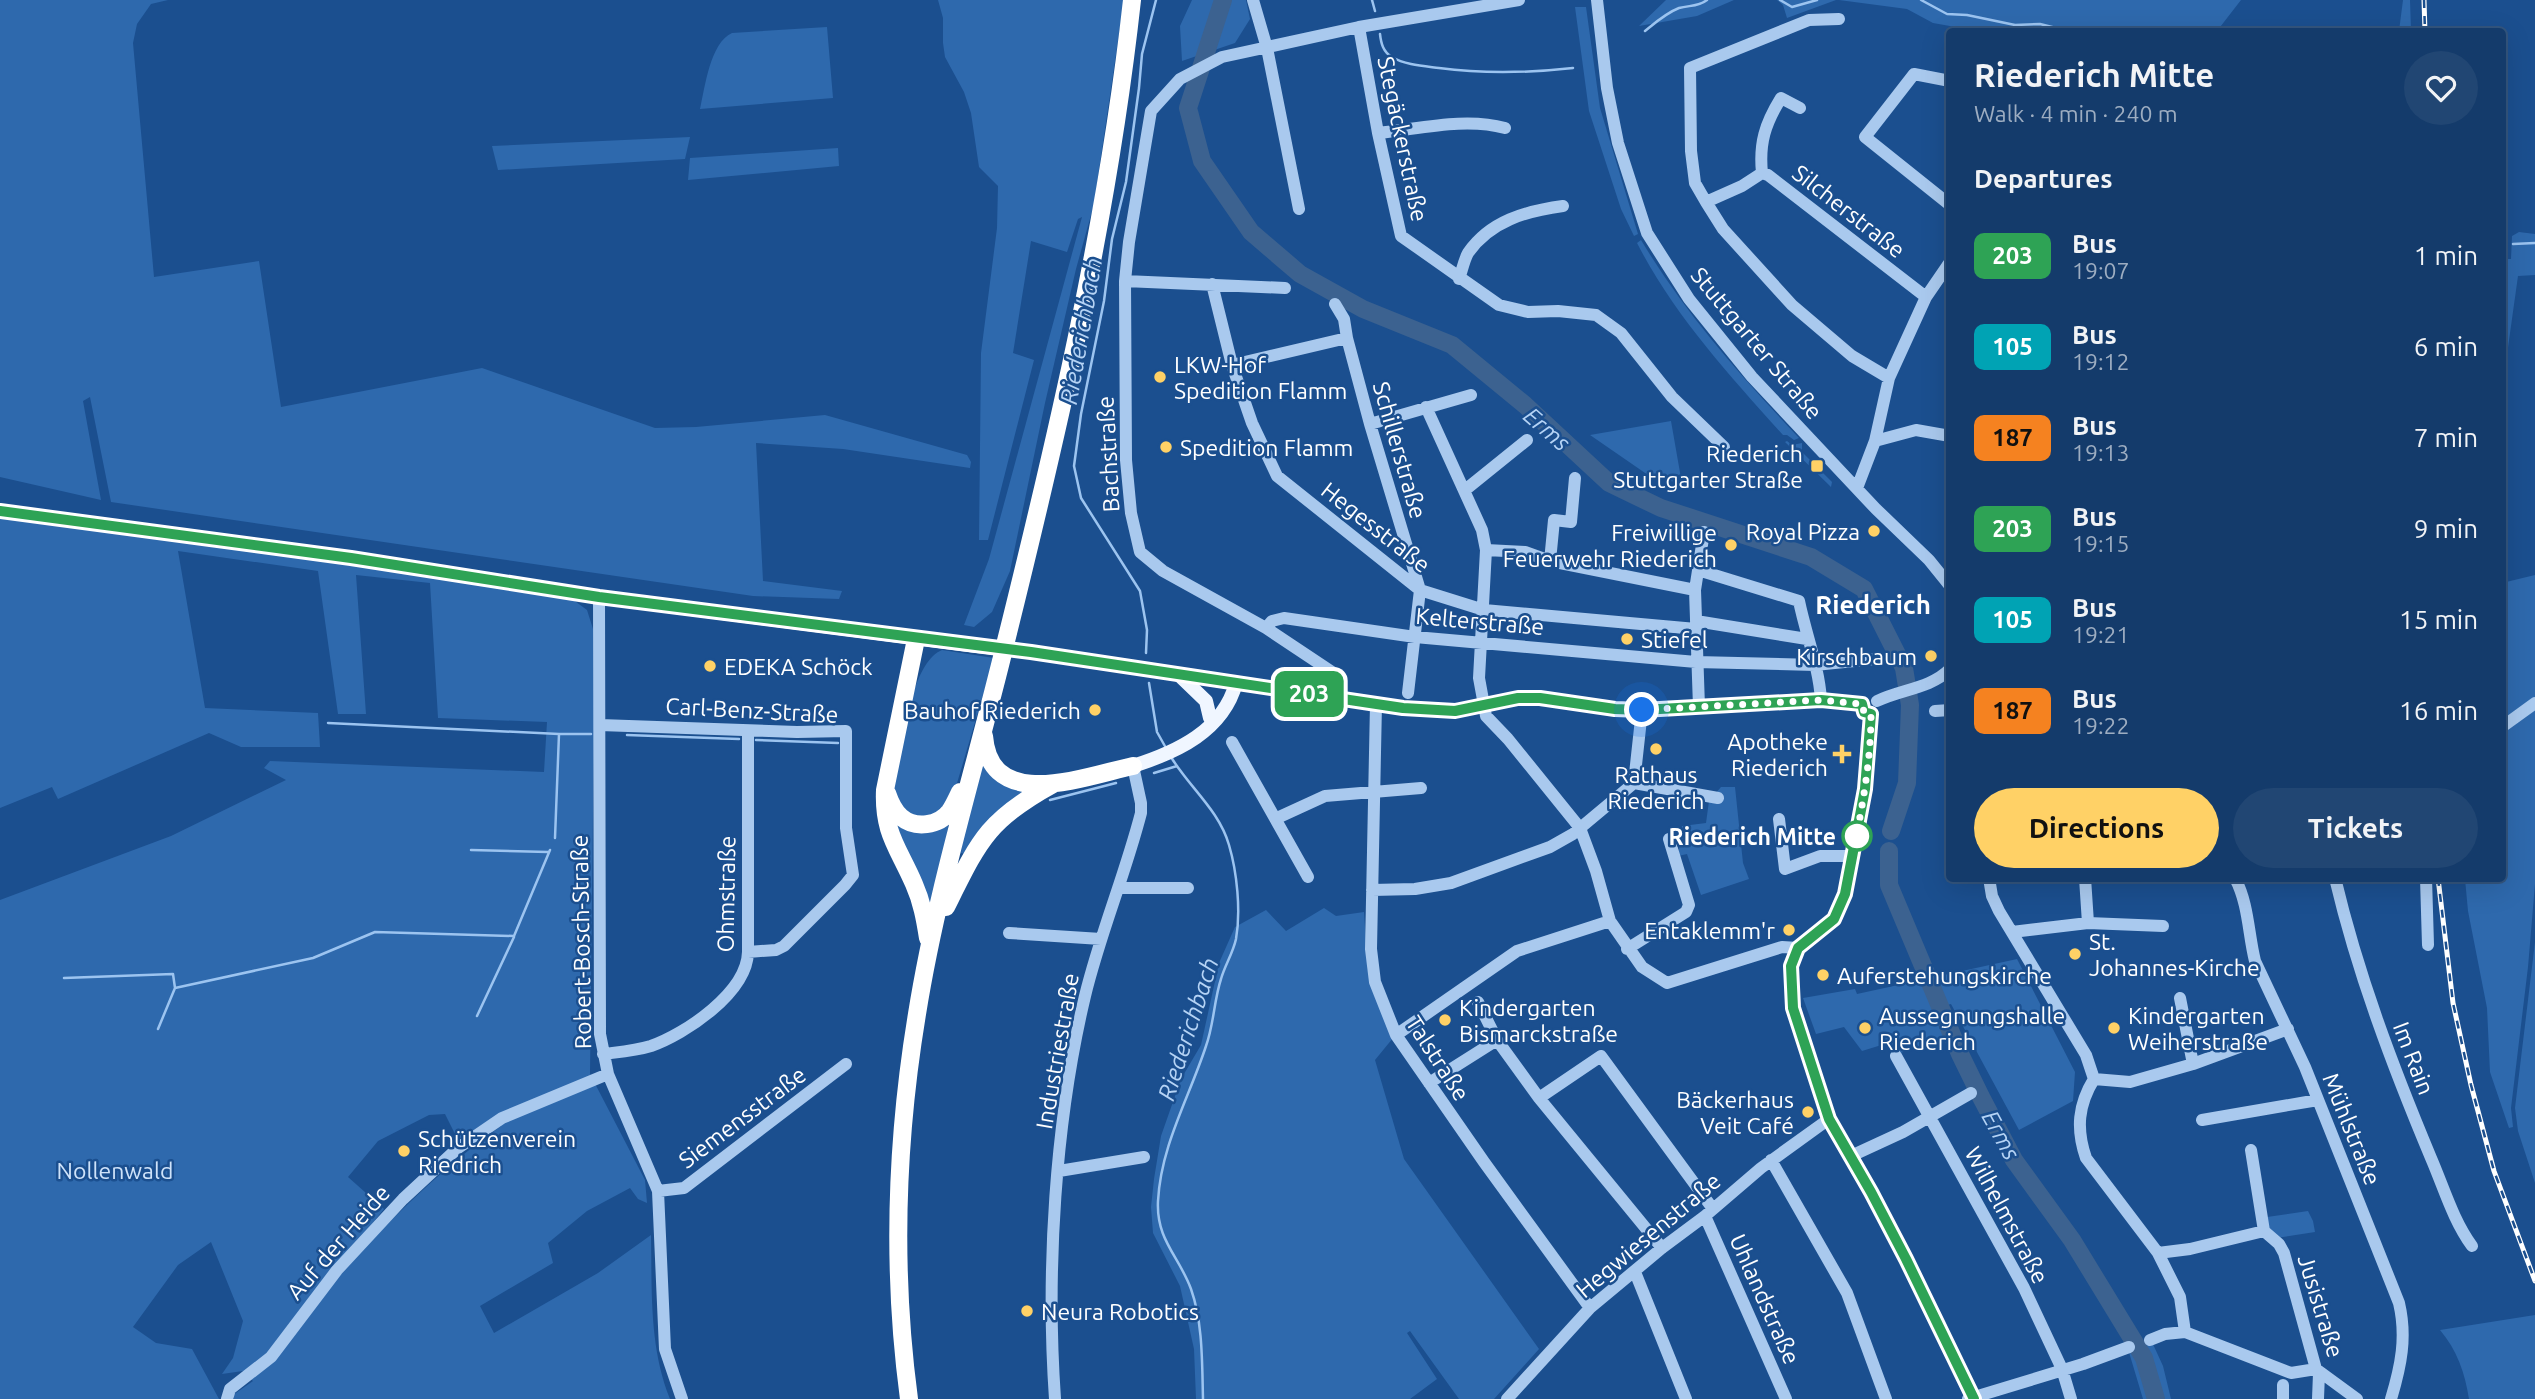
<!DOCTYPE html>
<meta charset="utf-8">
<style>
body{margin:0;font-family:Ubuntu,sans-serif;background:#214673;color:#f1f3f6;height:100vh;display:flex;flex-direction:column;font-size:26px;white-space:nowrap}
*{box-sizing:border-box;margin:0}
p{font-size:23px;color:#9dadc1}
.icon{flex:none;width:38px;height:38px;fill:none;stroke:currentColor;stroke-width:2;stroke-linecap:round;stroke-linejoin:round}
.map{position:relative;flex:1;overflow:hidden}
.details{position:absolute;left:1946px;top:28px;width:560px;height:854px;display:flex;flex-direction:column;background:#143b6b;border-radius:7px;box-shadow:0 7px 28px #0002,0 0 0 2px #33557e}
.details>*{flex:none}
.badge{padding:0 14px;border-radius:10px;font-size:24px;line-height:46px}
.you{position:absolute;width:35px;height:35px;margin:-18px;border:5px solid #fff;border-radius:50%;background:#1a73e8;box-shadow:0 0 0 10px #1a73e833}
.map>.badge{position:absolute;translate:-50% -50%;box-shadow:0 0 0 4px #fff}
h2{padding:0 28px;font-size:26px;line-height:63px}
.round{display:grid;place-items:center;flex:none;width:74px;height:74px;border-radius:37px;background:#214673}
.headline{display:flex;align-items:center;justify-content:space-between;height:119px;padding:0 28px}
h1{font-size:33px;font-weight:700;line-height:52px}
.action{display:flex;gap:14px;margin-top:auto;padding:14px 28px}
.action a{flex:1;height:80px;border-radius:42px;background:#ffd166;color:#111;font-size:28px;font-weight:700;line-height:80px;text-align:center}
.action a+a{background:#214673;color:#f1f3f6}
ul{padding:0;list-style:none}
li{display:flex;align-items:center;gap:21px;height:91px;padding:0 28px}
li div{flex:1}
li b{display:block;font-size:26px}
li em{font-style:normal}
li .badge{min-width:77px;font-weight:700;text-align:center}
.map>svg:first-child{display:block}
</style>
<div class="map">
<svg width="2535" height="1399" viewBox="0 0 2535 1399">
<rect width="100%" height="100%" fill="#1b4f8f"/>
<path fill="#2e69ad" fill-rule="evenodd" d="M 0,0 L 168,0 L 151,4 L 137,24 L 133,43 L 154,277 L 259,261 L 281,407 L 482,368 L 655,428 L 696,427 L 825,415 L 967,455 L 971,462 L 970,468 L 843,449 L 756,443 L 763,581 L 842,591 L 839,599 L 753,596 L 111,502 L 90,397 L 83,401 L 101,500 L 0,477 Z
M 938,0 L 1124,0 L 1094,204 L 1076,269 L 1045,403 L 1010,571 L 992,612 L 974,627 L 964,625 L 989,559 L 1082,217 L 1078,219 L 1067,252 L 1031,241 L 1013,353 L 1034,360 L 988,540 L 979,540 L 981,353 L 997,228 L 998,186 L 979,167 L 971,113 L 964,92 L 945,57 L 943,43 L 943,18 Z
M 1192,0 L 1246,0 L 1250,19 L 1235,43 L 1182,61 L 1180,26 Z
M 1666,0 L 1734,0 L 1697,16 L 1639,26 Z
M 1777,0 L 1836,0 L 1787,18 L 1783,5 Z
M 1839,0 L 2241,0 L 2217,31 L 1978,31 L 1933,23 L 1907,9 Z
M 2403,0 L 2410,0 L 2411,31 L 2399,31 Z
M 1575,7 L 1586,7 L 1600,108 L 1638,234 L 1634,236 L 1621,209 L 1589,111 Z
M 827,27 L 833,98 L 700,109 C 705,87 710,43 732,33 Z
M 690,137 L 685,159 L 498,170 L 492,146 Z
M 838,148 L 839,166 L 688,180 L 690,158 Z
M 2519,232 L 2535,234 L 2535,275 L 2518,276 L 2503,383 L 2503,259 L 2511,259 L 2512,236 Z
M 1641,240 C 1686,315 1740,375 1799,438 L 1794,440 L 1787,435 L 1783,435 C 1729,375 1674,315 1637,243 Z
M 1671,421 L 1682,484 L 1648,475 L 1590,435 Z
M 1787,441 L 1792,445 L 1802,443 L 1802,452 L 1832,482 L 1831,487 L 1785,442 Z
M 0,517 L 407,572 L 572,599 L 587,610 L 593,629 L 594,724 L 590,1074 L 645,1180 L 647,1203 L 638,1199 L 630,1188 L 587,1211 L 548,1243 L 553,1263 L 480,1306 L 494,1333 L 598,1273 L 651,1235 C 652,1290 649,1347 670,1399 L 234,1399 L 233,1395 L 253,1381 L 243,1371 L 222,1374 L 233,1358 L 243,1321 L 211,1242 L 178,1265 L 133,1327 L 156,1343 L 192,1349 L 219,1399 L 0,1399 L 0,900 L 171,836 L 286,780 L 264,768 L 270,761 L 544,772 L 547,722 L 438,718 L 430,583 L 356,575 L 366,714 L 338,714 L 318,571 L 178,551 L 205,708 L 318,713 L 320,747 L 241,747 L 209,733 L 58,799 L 52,787 L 0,808 ZM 445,1114 L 458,1140 L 491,1119 L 501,1126 C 416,1186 348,1266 277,1341 L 384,1209 L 348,1177 L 378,1141 L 429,1115 Z
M 2535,575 L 2535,697 L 2503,720 L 2502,583 Z
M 942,650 L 994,658 L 955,790 L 939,814 L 917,819 L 897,804 L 893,794 C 900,759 908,664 942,650 Z
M 2535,708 L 2535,884 L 2528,967 L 2511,1108 L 2513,1127 L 2509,1128 L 2490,1072 L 2487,1008 L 2468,911 L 2465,879 L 2502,878 L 2503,731 Z
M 981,760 L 1028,788 L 966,854 L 961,853 L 965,825 Z
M 1721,787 L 1735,787 L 1743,863 L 1749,879 L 1701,895 L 1687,854 L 1678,856 L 1682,826 L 1706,823 L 1709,801 Z
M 890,814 L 949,821 L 944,852 L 931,910 Z
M 1324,908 L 1336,916 L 1364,912 L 1368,971 L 1393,1038 L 1375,1060 L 1404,1159 L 1539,1349 L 1494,1399 L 1459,1399 L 1410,1331 L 1407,1333 L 1437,1379 L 1410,1399 L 1196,1399 L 1194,1349 L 1180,1286 L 1153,1233 L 1151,1207 L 1154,1179 L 1161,1136 L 1181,1079 L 1201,1045 L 1219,963 L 1235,927 L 1266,910 L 1286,931 Z
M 2535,942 L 2535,1183 L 2518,1131 L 2515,1108 Z
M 2017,959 L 2075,1072 L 2073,1101 L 2019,1130 L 1951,1004 L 1936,1008 L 1949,1037 L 1894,1055 L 1888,1043 L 1862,1051 L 1844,1027 L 1816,1034 L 1803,998 L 1855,989 L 1857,994 Z
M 2308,1211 L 2313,1221 L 2315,1232 L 2276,1238 L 2268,1226 L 2267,1217 Z
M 2535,1315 L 2535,1399 L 2469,1399 C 2465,1373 2457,1350 2440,1330 Z
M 2152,1342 L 2163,1366 L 2171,1399 L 2143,1399 L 2128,1349 Z"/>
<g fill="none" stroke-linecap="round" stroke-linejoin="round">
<path stroke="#9cc4f0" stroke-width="2.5" d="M 1372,0 L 1375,11
M 1780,0 L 1792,7 L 1817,0
M 1921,0 L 1947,14 L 1967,15 L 2015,25 L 2040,24 L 2072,32
M 1645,31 C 1656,22 1666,13 1679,8 C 1690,5 1698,7 1707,0
M 1380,34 C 1381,43 1383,52 1392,57 C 1405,65 1423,66 1439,68 C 1484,74 1528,73 1573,68
M 2513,244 L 2535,243
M 1146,653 L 1147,630 L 1140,591 L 1081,498 L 1074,466 L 1081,414 L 1104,301 L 1112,239 L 1126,182 L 1139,88 L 1142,54 L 1156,0
M 1149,683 L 1157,732 L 1166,748
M 328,723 L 559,734
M 627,735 L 739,739
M 756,740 L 838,743
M 1171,757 C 1189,787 1219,810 1229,845 C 1237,872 1241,911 1236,939 C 1233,953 1225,965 1221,979 C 1214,1000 1214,1024 1206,1046 C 1189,1098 1161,1145 1158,1201 C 1156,1240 1179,1256 1191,1289 C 1203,1323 1202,1363 1203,1399
M 1154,773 L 1177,766
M 1050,800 L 1116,783
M 555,838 L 559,734 L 591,734
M 471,850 L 548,852
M 64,978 L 173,974 L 175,988
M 477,1016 L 514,937
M 158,1029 L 175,988 L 313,958 L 375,932 L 514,936 L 550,850"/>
<path stroke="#3c6290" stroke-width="18" d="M 1223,0 L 1188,108 L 1202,161 L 1251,232 L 1300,274 L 1363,309 L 1452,345 L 1525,405 L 1609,483 L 1661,508 L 1811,557 L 1864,589 L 1904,668 L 1910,705 L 1907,783 L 1891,831
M 1889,851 L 1889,885 L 1960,1054 L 1981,1097 L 2014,1160 L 2072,1240 L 2144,1358 L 2156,1399"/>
<path stroke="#a9c9ee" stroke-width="12" d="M 1253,0 L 1267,48 L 1299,209
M 1597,0 L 1607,88 L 1618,143 L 1647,233 L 1689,299 L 1752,377 L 1876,509 L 1929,560 L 1950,586
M 1839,19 L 1809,20 L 1690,68 L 1691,151 L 1695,183 L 1706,202 L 1723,229 L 1792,305 L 1852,356 L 1889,378
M 1359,27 L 1378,133 L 1401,236 L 1499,305 L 1528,312 L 1558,311 L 1596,315 L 1621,333 L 1672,397 L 1724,447
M 1950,81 L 1914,74 L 1865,137 L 1950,205
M 1378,133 C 1419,129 1465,117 1505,128
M 1762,173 C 1759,143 1765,124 1781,98 L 1800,108
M 1706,202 L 1742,186 L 1762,173 L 1768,175 L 1926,297
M 1459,279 C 1462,271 1464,260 1468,253 C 1490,221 1526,211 1563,206
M 1125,281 L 1285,288
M 1212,284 L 1232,365 L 1252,423 L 1277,476 L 1420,590 L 1484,610 L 1696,629
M 1335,304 L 1344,319 L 1347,338 L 1370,424 L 1420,590 L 1408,693
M 1232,365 L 1347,338
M 1426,407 L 1482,530 L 1486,550 L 1479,678 L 1486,716 L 1508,739 L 1580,828 L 1596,871 L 1610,921 L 1642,967 L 1667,983 L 1782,947 L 1798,948
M 1370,424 L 1471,395
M 1875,441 L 1916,430 L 1950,436
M 1857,488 L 1875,441 L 1889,378 L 1926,297 L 1950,262
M 1465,490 L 1527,440
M 1486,550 L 1525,552 L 1550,561 L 1695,590
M 1550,561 L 1554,520 L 1571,522 L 1575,478
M 1698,570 L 1799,601 C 1806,635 1819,667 1821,700
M 599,597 L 600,1034 L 608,1074 L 658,1191 L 665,1349 L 682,1399
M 1696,621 L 1807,639
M 1266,628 L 1272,621 L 1284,618 L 1415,637 L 1696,662 L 1815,665 L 1874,659
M 1236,683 L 1403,708 L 1440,711 L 1455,711 L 1522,698 L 1540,698 L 1615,709 L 1642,710 L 1821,700 L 1862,704
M 1337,699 L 1332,672 L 1266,628 L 1163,571 L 1140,552 L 1131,513 L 1126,460 L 1125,281 L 1129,242 L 1151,111 L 1180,79 L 1222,57 L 1359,27 L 1519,0
M 1877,701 C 1901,689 1930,689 1950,669
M 1376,704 L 1371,949 L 1375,982 L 1396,1035 L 1484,1162 L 1590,1308
M 1699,707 L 1695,590 L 1704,532
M 1935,711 L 1950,710
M 1871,714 L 1865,789 L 1845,894 L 1834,919 L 1798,948 L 1792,964 L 1791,984 L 1793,1008 L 1829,1119 L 1871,1192 L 1922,1290 L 1974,1399
M 600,725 L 797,732 L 846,731 L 846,828 L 853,875 L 845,885 L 784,946 L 776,950 L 748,952
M 2502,727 L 2535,703
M 1232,742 L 1308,877
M 1634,783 L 1642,710
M 1277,818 L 1325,796 L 1421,788
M 1779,819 L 1785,869 L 1820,856 L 1853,856
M 1989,878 L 1992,896 L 1999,911 L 2086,1055 L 2094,1079
M 2085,878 L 2088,923
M 2235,878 C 2249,905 2248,933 2255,961 L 2305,1067 L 2399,1303 C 2407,1337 2401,1366 2391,1399
M 2335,878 C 2358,975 2393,1067 2431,1158 C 2444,1188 2453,1220 2472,1246
M 2426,878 L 2428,945
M 1118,888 L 1188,888
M 1372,890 L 1415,889 L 1451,883 L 1550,847 L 1573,834 L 1634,783 L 1718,798
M 2012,932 L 2088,923 L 2163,926
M 1009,933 L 1101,939
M 1627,949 L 1686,912 L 1689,905 L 1669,839
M 2180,998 L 2193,1064
M 1478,1002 L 1497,1040
M 1396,1035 L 1517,951 L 1610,921
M 603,1054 C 619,1052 635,1051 651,1046 C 685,1034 747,993 748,952 L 748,731
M 1896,1056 L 2024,1288 L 2062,1369 L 2071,1399
M 2094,1079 C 2078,1105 2076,1129 2086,1158 L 2158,1253 L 2190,1249 L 2264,1231 L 2279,1244 L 2284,1253 L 2316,1369 L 2357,1399
M 2094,1079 L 2130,1082 L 2193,1064 L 2288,1029
M 1429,1083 L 1497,1040 L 1539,1098 L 1662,1248
M 1539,1098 L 1601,1056 L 1713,1209
M 2202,1120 L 2318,1100
M 2251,1150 L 2264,1231
M 1851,1156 L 1903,1132 L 1971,1093
M 1771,1160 L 1847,1293 L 1886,1399
M 1059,1171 L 1144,1157
M 658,1191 L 684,1188 L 846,1064
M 1705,1216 L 1786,1399
M 2158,1253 L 2180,1297 L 2185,1332
M 1635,1272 L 1686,1399
M 2150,1340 L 2165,1334 L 2185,1332 L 2291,1373 L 2316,1369
M 2283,1385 L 2283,1399
M 227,1399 L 230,1389 L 271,1357 L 337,1270 L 403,1199 L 458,1148 L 502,1118 L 608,1074
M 1055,1399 C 1046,1270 1055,1122 1085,996 C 1100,934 1125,875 1141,813 L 1141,803 L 1133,766
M 1507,1399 L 1590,1308 L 1662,1248 L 1705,1216 L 1761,1168 L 1829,1119
M 1968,1399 L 2083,1364 L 2129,1347
M 2318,1399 L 2319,1373"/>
<path stroke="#f0f6ff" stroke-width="14" d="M 0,511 L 350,558 L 599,597 L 977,646
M 1031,652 L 1236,683 C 1223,731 1177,752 1133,766
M 1179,675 L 1206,701 L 1210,718"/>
<path stroke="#fff" stroke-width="18" d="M 916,639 L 885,790 C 883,833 898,847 914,884 C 922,902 925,919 928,938
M 984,736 C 990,814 1086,776 1133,766
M 887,793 C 890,802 894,811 901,817 C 915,829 939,826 950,811 C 954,805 957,798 960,792
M 946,907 C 979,841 987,820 1053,784
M 909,1399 C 892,1272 896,1141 917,1014 C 937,889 975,768 1005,645 C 1058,432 1108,219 1132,0"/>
<defs>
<path id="rail" d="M 2424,0 L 2425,32
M 2438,878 L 2453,1003 L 2471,1085 L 2494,1171 L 2535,1281"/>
</defs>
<use href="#rail" stroke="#fff" stroke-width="5"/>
<use href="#rail" stroke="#1b4f8f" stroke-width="2.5" stroke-dasharray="8" stroke-linecap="butt"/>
<path stroke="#f0f6ff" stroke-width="14" d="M 977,646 L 1031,652"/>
</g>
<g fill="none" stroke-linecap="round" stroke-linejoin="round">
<defs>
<path id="line" d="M 0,511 L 351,558 L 599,597 L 1031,652 L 1403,708 L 1455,711 L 1518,698 L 1540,698 L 1615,709 L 1642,710 L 1821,700 L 1862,704 L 1864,712 L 1871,714 L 1865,789 L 1845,894 L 1834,919 L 1798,948 L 1791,966 L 1793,1008 L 1829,1119 L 1871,1192 L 1906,1259 L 1974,1399"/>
</defs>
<use href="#line" stroke="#fff" stroke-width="16"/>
<use href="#line" stroke="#2ea355" stroke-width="10"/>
<path stroke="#fff" stroke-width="7" stroke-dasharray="0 12.6" d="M 1642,710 L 1821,700 L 1862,704 L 1864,712 L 1871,714 C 1871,756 1864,797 1856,838 L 1857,836"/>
</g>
<g fill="#ffd166" stroke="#1b4f8f" stroke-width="2.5">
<circle cx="1160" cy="377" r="7"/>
<circle cx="1166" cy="447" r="7"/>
<rect x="1810" y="459" width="14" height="14" rx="3.5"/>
<circle cx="1874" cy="531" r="7"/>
<circle cx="1731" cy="545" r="7"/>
<circle cx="1627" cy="639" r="7"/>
<circle cx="1931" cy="656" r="7"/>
<circle cx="710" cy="666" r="7"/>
<circle cx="1095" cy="710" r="7"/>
<circle cx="1656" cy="749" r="7"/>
<path d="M1838.5 743.5h7v7h7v7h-7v7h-7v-7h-7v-7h7z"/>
<circle cx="1789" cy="930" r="7"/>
<circle cx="2075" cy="954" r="7"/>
<circle cx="1823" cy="975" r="7"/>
<circle cx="1445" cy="1020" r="7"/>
<circle cx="1865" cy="1028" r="7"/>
<circle cx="2114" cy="1028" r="7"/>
<circle cx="1808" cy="1112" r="7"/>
<circle cx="404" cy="1151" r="7"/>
<circle cx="1027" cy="1311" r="7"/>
</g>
<circle fill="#fff" stroke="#2ea355" stroke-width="3.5" cx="1857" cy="836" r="14"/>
<g text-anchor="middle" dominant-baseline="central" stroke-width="5" stroke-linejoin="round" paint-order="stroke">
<g font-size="23" fill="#fff" stroke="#1b4f8f">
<text transform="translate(1403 139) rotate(78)">Stegäckerstraße</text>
<text transform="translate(1849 211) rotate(38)">Silcherstraße</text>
<text transform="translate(1757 343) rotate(50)">Stuttgarter Straße</text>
<text transform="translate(1400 450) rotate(74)">Schillerstraße</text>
<text transform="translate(1108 454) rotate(-93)">Bachstraße</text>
<text transform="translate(1376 527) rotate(38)">Hegesstraße</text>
<text transform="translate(1480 621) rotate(5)">Kelterstraße</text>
<text transform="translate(752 710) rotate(3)">Carl-Benz-Straße</text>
<text transform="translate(726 894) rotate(-89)">Ohmstraße</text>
<text transform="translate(581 942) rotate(-91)">Robert-Bosch-Straße</text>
<text transform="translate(1057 1051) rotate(-80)">Industriestraße</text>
<text transform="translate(1438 1058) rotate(57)">Talstraße</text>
<text transform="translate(2414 1058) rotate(69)">Im Rain</text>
<text transform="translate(742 1117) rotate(-37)">Siemensstraße</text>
<text transform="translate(2352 1129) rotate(68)">Mühlstraße</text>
<text transform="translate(2007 1215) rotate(62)">Wilhelmstraße</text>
<text transform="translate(1648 1235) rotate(-40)">Hegwiesenstraße</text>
<text transform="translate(338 1242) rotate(-49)">Auf der Heide</text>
<text transform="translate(1765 1299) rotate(66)">Uhlandstraße</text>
<text transform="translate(2321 1306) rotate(73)">Jusistraße</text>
</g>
<g font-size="23" fill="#fff" stroke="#1b4f8f" text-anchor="start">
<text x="1174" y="364">LKW-Hof<tspan x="1174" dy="26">Spedition Flamm</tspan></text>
<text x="1180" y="447">Spedition Flamm</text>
<text x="1803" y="453" text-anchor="end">Riederich<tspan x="1803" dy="26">Stuttgarter Straße</tspan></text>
<text x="1860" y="531" text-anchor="end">Royal Pizza</text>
<text x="1717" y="532" text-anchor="end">Freiwillige<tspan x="1717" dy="26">Feuerwehr Riederich</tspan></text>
<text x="1641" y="639">Stiefel</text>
<text x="1917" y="656" text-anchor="end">Kirschbaum</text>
<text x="724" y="666">EDEKA Schöck</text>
<text x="1081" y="710" text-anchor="end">Bauhof Riederich</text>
<text x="1828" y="741" text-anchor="end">Apotheke<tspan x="1828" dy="26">Riederich</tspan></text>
<text x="1656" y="774" text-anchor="middle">Rathaus<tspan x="1656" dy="26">Riederich</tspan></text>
<text x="1775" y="930" text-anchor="end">Entaklemm'r</text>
<text x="2089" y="941">St.<tspan x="2089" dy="26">Johannes-Kirche</tspan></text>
<text x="1837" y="975">Auferstehungskirche</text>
<text x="1459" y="1007">Kindergarten<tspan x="1459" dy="26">Bismarckstraße</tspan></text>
<text x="1879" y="1015">Aussegnungshalle<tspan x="1879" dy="26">Riederich</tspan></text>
<text x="2128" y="1015">Kindergarten<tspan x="2128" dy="26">Weiherstraße</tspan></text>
<text x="1794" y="1099" text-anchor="end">Bäckerhaus<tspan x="1794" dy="26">Veit Café</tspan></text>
<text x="418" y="1138">Schützenverein<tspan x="418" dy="26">Riedrich</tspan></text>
<text x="1041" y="1311">Neura Robotics</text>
</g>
<g font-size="23" font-weight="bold" fill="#fff" stroke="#1b4f8f" text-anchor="end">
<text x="1836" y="836">Riederich Mitte</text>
</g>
<g font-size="23" fill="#cfe3fa" stroke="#1b4f8f">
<text x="115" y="1170">Nollenwald</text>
</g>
<g font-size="24" font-style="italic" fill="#b5d3f5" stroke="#1b4f8f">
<text transform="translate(1081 331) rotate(-80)">Riederichbach</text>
<text transform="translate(1547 429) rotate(41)">Erms</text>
<text transform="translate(1188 1029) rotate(-72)">Riederichbach</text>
<text transform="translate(2001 1135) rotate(61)">Erms</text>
</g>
<g font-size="26" font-weight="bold" fill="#fff" stroke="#1b4f8f">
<text x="1873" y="604">Riederich</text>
</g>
</g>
</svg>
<div class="you" style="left:1642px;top:710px"></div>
<b class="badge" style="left:1309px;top:694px;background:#2ea355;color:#fff">203</b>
<section class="details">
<div class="headline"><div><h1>Riederich Mitte</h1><p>Walk · 4 min · 240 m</p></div><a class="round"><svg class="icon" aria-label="heart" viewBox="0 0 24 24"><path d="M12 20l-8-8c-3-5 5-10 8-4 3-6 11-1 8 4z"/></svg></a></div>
<h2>Departures</h2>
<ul>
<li><span class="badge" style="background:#2ea355;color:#fff">203</span><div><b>Bus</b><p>19:07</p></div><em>1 min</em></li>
<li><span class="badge" style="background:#00a3b4;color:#fff">105</span><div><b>Bus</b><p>19:12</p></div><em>6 min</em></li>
<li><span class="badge" style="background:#f58220;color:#111">187</span><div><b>Bus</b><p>19:13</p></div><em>7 min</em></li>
<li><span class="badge" style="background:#2ea355;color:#fff">203</span><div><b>Bus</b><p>19:15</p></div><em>9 min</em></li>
<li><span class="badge" style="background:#00a3b4;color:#fff">105</span><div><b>Bus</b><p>19:21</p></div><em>15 min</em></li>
<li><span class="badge" style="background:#f58220;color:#111">187</span><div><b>Bus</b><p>19:22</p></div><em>16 min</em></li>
</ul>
<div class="action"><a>Directions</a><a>Tickets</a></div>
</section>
</div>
